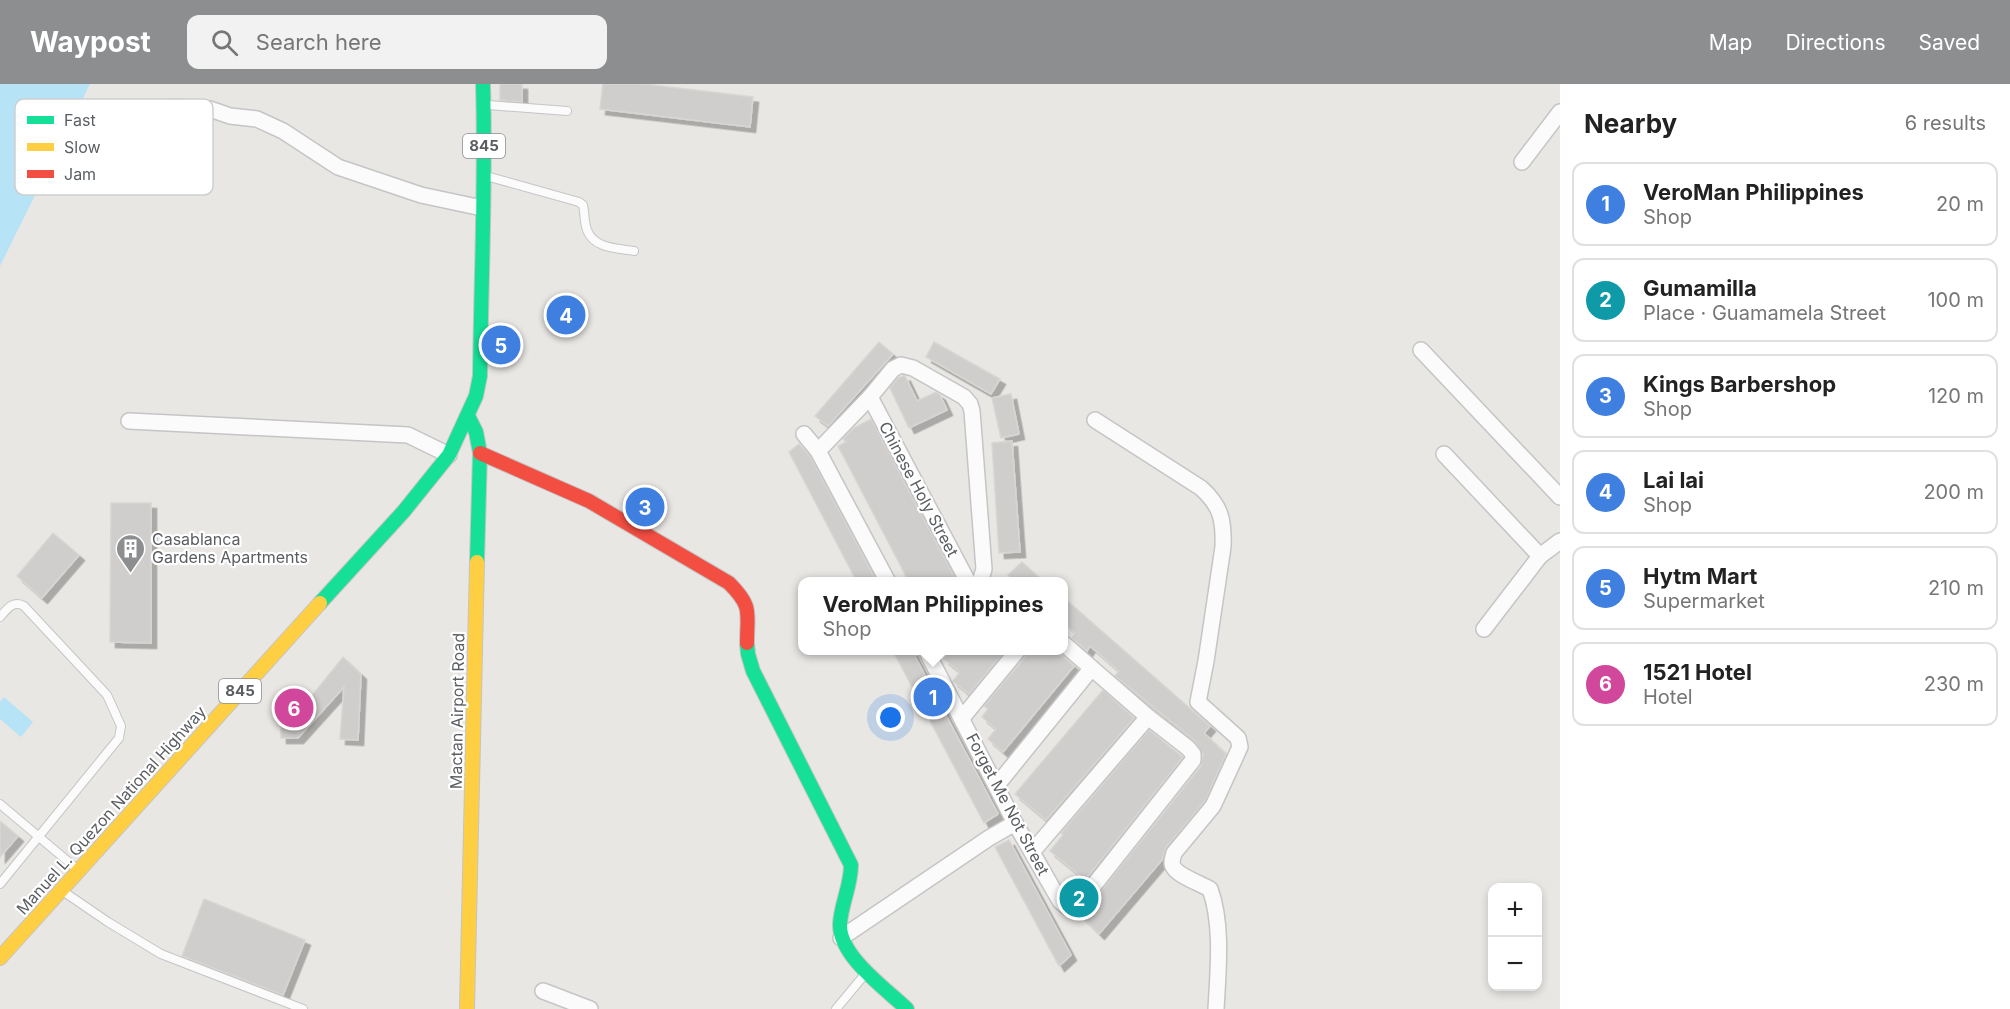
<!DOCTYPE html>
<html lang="en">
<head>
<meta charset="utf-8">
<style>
	body { margin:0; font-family:Inter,sans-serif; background:#f2f2f2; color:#222 }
	.controls { position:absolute; right:18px; bottom:18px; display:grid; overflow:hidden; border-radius:12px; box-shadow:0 3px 9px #0003 }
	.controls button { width:54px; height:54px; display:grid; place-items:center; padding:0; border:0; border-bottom:2px solid #e0e0e0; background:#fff; color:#222; font:30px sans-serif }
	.you { position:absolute; left:891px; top:634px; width:21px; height:21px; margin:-15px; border:4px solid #fff; border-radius:50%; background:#1a73e8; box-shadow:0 0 0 9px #1a73e833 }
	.badge { display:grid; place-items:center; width:39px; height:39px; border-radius:50%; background:#8c8e90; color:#fff; font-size:20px; font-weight:700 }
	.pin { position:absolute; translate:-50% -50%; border:3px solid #fff; box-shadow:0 2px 6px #0006 }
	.popup { position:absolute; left:798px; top:493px; width:270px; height:78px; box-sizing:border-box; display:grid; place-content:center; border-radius:12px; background:#fff; filter:drop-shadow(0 2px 4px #0005); font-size:20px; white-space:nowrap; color:#767676 }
	.popup b { font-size:22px; color:#222 }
	.popup::after { content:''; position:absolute; left:50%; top:100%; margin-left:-12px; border:12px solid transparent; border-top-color:#fff }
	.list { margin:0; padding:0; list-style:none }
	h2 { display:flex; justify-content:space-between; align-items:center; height:78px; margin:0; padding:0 24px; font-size:26px }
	h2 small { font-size:20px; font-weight:400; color:#767676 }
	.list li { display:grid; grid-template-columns:39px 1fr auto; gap:18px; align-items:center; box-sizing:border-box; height:84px; margin:0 12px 12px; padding:0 12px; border:2px solid #e0e0e0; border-radius:12px }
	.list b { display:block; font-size:22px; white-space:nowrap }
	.list p { margin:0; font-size:20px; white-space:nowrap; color:#767676 }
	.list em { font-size:20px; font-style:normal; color:#767676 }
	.icon { flex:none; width:33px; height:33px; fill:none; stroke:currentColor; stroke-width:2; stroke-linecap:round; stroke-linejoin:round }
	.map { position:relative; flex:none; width:1560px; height:925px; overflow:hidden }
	header { display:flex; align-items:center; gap:36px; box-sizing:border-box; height:84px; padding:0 30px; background:#8c8e90; color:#fff }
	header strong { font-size:28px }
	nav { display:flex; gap:33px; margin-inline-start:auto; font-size:21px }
	.search { width:420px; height:54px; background:#f2f2f2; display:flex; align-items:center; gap:15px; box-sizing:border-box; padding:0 21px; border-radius:12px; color:#767676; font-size:22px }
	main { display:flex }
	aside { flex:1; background:#fff }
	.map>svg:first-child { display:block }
	.water { fill:#b6e3f6 }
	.building { fill:#d0cecd; stroke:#d8d6d3; stroke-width:1.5; filter:url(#shadow) }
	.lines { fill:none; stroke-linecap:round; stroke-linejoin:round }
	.lane-casing { stroke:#c5c5c5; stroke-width:10 }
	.street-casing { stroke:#c5c5c5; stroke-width:18 }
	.fast-casing { stroke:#c4c4c4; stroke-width:16 }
	.slow-casing { stroke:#c4c4c4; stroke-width:16 }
	.jam-casing { stroke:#c4c4c4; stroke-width:16 }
	.lane { stroke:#fcfbfb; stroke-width:8 }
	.street { stroke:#fcfbfb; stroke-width:15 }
	.fast { stroke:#16e098; stroke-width:14 }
	.slow { stroke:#ffcf43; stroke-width:14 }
	.jam { stroke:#f24e42; stroke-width:14 }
	.labels { text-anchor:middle; stroke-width:4.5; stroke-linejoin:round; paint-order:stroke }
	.shield { fill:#fff; stroke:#8c8e91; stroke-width:1.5 }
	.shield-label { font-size:15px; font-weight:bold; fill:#5a5e62 }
	.street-label { font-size:16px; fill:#5a5e62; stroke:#fff }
	.poi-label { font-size:16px; fill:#5a5e62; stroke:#fff; text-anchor:start }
	.key { fill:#fff; stroke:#cecfd0; stroke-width:1.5 }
	.key-label { font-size:16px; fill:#5a5e62 }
</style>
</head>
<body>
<header>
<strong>Waypost</strong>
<div class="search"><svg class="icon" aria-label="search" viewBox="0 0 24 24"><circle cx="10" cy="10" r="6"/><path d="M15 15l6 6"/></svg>Search here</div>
<nav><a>Map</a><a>Directions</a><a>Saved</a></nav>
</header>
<main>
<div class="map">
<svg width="1560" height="925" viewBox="0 0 1560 925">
	<defs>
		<filter id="shadow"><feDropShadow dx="5.5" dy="5.5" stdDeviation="0" flood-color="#0004"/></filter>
	</defs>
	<rect width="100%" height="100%" fill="#e9e7e4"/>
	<!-- water -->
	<g class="water">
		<polygon points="0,0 90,0 0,182"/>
		<polygon points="4,613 33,638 21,653 0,635 0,618"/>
	</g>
	<!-- building -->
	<g class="building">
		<polygon points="500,0 522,0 522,18 500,16"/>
		<polygon points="603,0 644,0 753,13 750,43 600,25"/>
		<polygon points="879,258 893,270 828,342 815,332"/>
		<polygon points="934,258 1000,295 991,310 926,273"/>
		<polygon points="903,292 905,292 917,317 936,308 940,311 947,326 909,344 890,304 898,294"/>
		<polygon points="1011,310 1019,350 1001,354 992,314"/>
		<polygon points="871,335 957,498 909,498 838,362 846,358 843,355 854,344"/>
		<polygon points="1012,357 1020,468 999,469 992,359"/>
		<polygon points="799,360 810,372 877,498 857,498 789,368"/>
		<polygon points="111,419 151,419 151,559 110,558"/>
		<polygon points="53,449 79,471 42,514 17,492"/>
		<polygon points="1022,478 1044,498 1016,498 1008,491"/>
		<polygon points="1064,514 1210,642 1204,649 1226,670 1205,717 1166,763 1162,776 1099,850 1081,832 1201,682 1203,670 1194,656 1115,592 1119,587 1090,562 1087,567 1072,554 1075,549 1064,539"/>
		<polygon points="893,567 912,567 998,730 984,739"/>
		<polygon points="951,567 1005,567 969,610 953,597 960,588 944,575"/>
		<polygon points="1028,567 1057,567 1074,582 1003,668 988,655 996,645 982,633 988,625 984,622 1026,572"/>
		<polygon points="343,573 361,590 358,656 340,655 344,603 298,654 281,654 281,638 290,639"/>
		<polygon points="1103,606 1134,634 1046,736 1015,710"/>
		<polygon points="1149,646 1183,673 1085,796 1050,767 1063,751 1061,749"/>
		<polygon points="0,737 18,752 0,773"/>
		<polygon points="1009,756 1071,871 1059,882 995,763"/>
		<polygon points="204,815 305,856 283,911 182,872"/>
	</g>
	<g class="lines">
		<defs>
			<g id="lane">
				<polyline points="488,21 567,27"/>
				<path d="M486 92 579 118 583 121C585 130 584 138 587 146 594 165 618 164 634 167"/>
				<path d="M0 533C7 525 13 516 24 522L107 611 121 642 119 654 0 800"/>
				<polyline points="0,720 77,785"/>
				<polyline points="64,808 108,838 161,870 303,925"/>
				<polyline points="836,925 866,889"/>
			</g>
			<g id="street">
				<polyline points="173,23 210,25 230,32 257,35 283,47 338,83 421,111 482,124"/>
				<polyline points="1522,78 1560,28"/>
				<polyline points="1421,266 1560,413"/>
				<polyline points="870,313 968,498"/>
				<path d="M1095 336 1201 404C1221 422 1224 436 1223 463L1206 577 1198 618 1238 654 1240 663 1213 722 1174 769C1173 774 1170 779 1174 784 1179 792 1201 800 1210 805 1223 840 1218 888 1216 925"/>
				<polyline points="129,337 408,351 449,371"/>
				<polyline points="804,350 818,367 888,498"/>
				<polyline points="818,367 870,313 893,285 901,281 913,284 964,313 970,320 972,327 984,485 980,498"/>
				<polyline points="1444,370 1540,472 1560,457"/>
				<polyline points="1484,545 1540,472"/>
				<polyline points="926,566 1015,739 1060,817 1067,823 1075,825 1193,676 1193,670 1188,664 1148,633 1064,560"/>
				<polyline points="962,634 1018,566"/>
				<polyline points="997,701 1091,585"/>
				<polyline points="1032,768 1148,633"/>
				<polyline points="841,854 989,754 1015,739"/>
				<polyline points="543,907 590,925"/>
			</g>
			<g id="fast">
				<polyline points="468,332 476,348 480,369 477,478"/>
				<path d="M320 519 404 427 449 371 476 312 480 292C481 195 486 97 483 0"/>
				<path d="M747 559 748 570 753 587 851 781C851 802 841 820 840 840 839 872 885 904 907 925"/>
			</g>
			<g id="slow">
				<polyline points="0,874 320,519"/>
				<polyline points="467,925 477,478"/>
			</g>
			<path id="jam" d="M480 369 589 417 729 499C753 523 747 528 747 559"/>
		</defs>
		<!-- lane casing -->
		<use href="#lane" class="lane-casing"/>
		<!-- street casing -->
		<use href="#street" class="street-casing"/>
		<!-- fast casing -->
		<use href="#fast" class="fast-casing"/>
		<!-- slow casing -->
		<use href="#slow" class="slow-casing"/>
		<!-- jam casing -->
		<use href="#jam" class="jam-casing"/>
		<!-- lane -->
		<use href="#lane" class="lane"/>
		<!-- street -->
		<use href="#street" class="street"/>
		<!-- fast -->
		<use href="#fast" class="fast"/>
		<!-- slow -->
		<use href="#slow" class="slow"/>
		<!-- jam -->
		<use href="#jam" class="jam"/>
	</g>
	<!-- icons -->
	<defs>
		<symbol id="building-pin" viewBox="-11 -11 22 30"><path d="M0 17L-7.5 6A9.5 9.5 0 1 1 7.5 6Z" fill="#8c8e90" stroke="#fff"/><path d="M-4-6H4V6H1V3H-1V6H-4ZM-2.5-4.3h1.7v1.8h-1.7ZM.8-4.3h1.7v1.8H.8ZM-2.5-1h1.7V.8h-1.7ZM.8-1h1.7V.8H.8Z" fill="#fff"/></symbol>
	</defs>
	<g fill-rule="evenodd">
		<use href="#building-pin" x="114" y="448" width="33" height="45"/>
	</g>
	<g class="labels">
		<!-- shield labels -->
		<g class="shield">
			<rect x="463" y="50" width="42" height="24" rx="4.5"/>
			<rect x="219" y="595" width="42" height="24" rx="4.5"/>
		</g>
		<g class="shield-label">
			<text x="484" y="67">845</text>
			<text x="240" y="612">845</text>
		</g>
		<!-- street labels -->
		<g class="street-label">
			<text transform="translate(919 405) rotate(62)" y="6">Chinese Holy Street</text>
			<text transform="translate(457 627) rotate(-89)" y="6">Mactan Airport Road</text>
			<text transform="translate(1008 720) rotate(62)" y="6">Forget Me Not Street</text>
			<text transform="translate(111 726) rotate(-48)" y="6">Manuel L. Quezon National Highway</text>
		</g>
		<!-- poi labels -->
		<g class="poi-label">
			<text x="152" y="461">Casablanca<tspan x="152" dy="18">Gardens Apartments</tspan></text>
		</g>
	</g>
	<!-- legend -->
	<rect x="15" y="15" width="198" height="96" rx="9" class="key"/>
	<rect x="27" y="32" width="27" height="8" fill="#16e098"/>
	<rect x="27" y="59" width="27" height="8" fill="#ffcf43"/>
	<rect x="27" y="86" width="27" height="8" fill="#f24e42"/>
	<g class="key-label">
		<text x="64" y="42">Fast</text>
		<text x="64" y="69">Slow</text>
		<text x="64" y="96">Jam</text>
	</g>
</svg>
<div class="controls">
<button>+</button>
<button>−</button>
</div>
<div class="you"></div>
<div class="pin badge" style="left:933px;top:613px;background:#3f7fe0">1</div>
<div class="popup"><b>VeroMan Philippines</b>Shop</div>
<div class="pin badge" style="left:1079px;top:814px;background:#0f9aa8">2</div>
<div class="pin badge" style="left:645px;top:423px;background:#3f7fe0">3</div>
<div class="pin badge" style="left:566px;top:231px;background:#3f7fe0">4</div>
<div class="pin badge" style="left:501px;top:261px;background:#3f7fe0">5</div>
<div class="pin badge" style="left:294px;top:624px;background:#d1479c">6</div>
</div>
<aside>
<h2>Nearby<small>6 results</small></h2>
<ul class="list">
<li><span class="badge" style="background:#3f7fe0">1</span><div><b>VeroMan Philippines</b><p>Shop</p></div><em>20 m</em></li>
<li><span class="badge" style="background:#0f9aa8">2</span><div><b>Gumamilla</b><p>Place · Guamamela Street</p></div><em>100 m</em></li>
<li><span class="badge" style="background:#3f7fe0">3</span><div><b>Kings Barbershop</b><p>Shop</p></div><em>120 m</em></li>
<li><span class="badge" style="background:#3f7fe0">4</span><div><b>Lai lai</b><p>Shop</p></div><em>200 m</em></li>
<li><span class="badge" style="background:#3f7fe0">5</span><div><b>Hytm Mart</b><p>Supermarket</p></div><em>210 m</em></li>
<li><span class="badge" style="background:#d1479c">6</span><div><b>1521 Hotel</b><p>Hotel</p></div><em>230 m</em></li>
</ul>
</aside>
</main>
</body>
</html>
